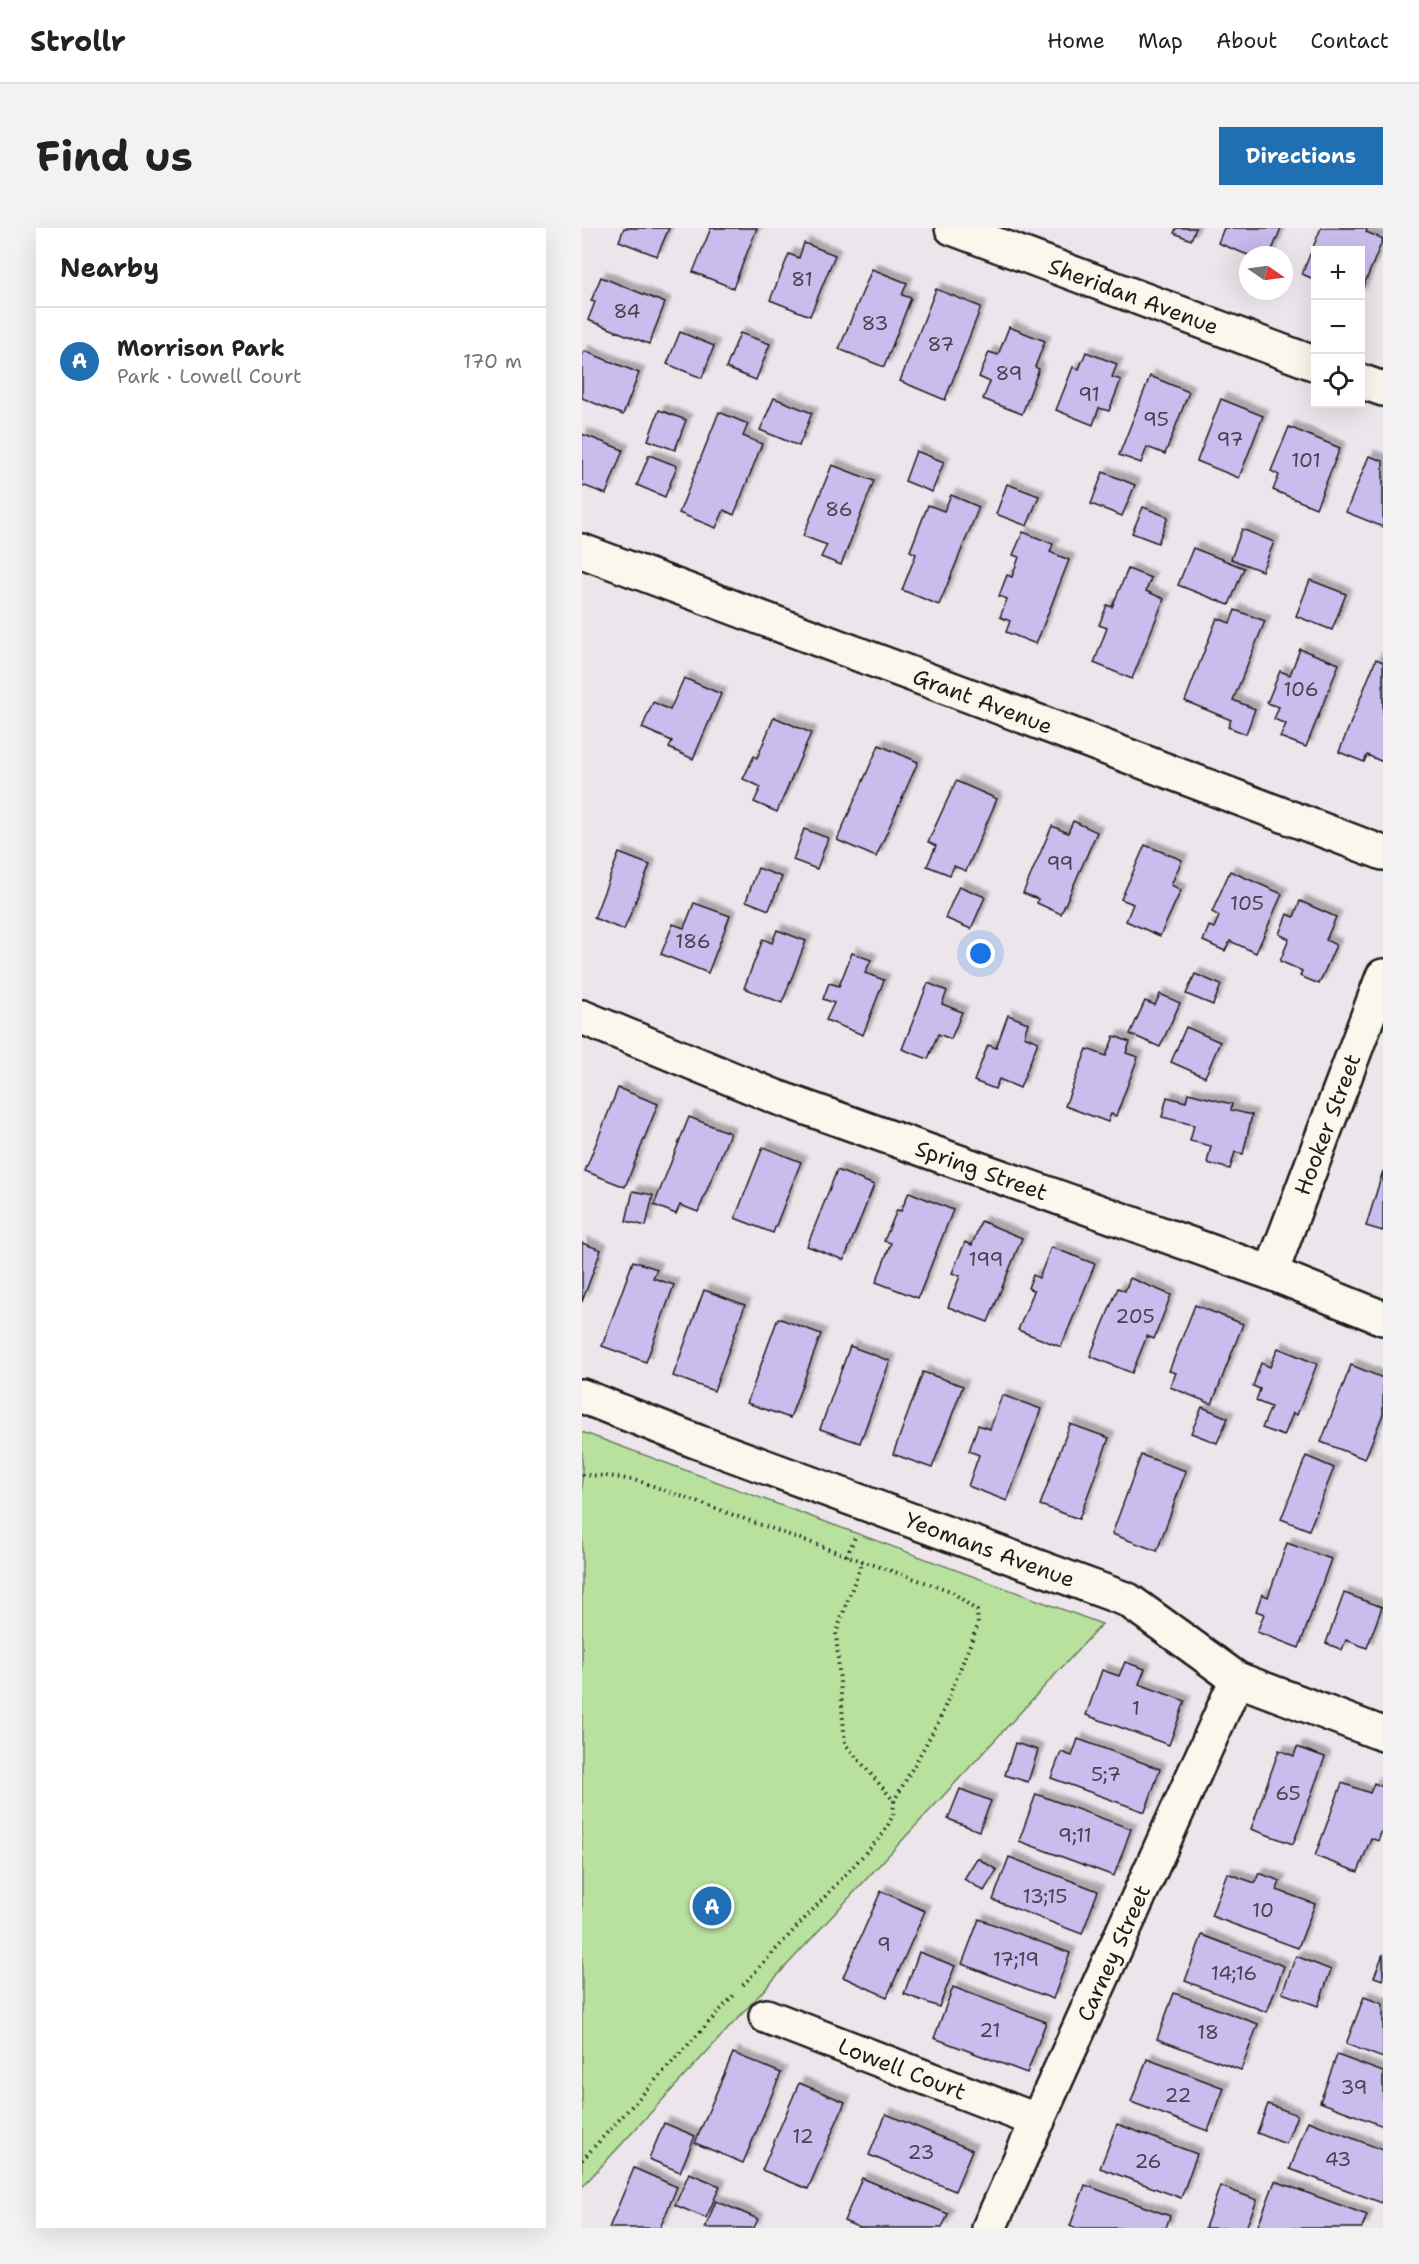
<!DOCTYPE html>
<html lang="en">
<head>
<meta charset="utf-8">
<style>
	body { margin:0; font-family:"Shantell Sans",sans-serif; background:#f2f2f2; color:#222 }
	.controls { position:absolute; right:18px; top:18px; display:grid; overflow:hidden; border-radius:0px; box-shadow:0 6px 24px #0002 }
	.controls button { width:54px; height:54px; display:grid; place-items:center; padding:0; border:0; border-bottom:2px solid #e0e0e0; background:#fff; color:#222; font:30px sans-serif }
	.compass { position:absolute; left:657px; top:18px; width:54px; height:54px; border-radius:50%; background:#fff; box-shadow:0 6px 24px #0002; rotate:103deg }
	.you { position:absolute; left:399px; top:726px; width:21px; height:21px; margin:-15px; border:4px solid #fff; border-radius:50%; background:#1a73e8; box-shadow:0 0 0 9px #1a73e833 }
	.badge { display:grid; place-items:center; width:39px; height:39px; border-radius:50%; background:#1f6fb2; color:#fff; font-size:20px; font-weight:700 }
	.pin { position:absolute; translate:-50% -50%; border:3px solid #fff; box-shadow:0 2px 6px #0006 }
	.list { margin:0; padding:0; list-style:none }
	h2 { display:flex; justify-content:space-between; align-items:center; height:78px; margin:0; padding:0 24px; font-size:26px }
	h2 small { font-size:20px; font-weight:400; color:#767676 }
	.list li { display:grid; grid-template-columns:39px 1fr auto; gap:18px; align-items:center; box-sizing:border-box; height:108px; padding:0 24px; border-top:2px solid #e0e0e0 }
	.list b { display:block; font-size:22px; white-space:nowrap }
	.list p { margin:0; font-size:20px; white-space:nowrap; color:#767676 }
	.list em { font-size:20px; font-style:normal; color:#767676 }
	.icon { flex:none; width:33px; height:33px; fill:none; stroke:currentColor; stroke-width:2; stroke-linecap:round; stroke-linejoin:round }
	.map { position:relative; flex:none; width:801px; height:2000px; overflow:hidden; border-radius:0px }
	header { display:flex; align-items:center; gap:36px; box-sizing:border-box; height:84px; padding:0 30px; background:#fff; border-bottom:2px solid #e0e0e0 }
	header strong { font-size:28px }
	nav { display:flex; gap:33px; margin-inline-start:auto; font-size:21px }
	.intro { display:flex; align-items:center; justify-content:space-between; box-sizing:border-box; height:144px; padding:0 36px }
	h1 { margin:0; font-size:42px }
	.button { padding:15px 27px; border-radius:0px; background:#1f6fb2; color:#fff; font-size:21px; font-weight:700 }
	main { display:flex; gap:36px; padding:0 36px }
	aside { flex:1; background:#fff; border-radius:0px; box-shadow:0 6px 24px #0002 }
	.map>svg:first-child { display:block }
	.green { fill:#b8e19e; stroke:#6a7e5d; stroke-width:1.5 }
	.building { fill:#cabced; stroke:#1c1c1c; stroke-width:1.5; filter:url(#shadow) }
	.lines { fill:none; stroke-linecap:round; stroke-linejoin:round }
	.street-casing { stroke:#1c1c1c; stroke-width:38 }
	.secondary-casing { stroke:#1c1c1c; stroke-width:38 }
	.path { stroke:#1c1c1c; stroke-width:4; stroke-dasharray:1.5 4.5; stroke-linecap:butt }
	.street { stroke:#fbf7ec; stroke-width:33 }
	.secondary { stroke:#fbf7ec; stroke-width:33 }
	.labels { text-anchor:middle; stroke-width:6; stroke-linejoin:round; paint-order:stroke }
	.number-label { font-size:20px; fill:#484450 }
	.street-label { font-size:22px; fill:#1c1c1c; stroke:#fbf7ec }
</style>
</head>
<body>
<header>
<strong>Strollr</strong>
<nav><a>Home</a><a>Map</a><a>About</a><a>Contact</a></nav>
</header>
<div class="intro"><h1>Find us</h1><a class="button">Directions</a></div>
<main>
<aside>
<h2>Nearby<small></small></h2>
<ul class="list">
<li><span class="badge">A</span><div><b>Morrison Park</b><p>Park · Lowell Court</p></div><em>170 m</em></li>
</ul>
</aside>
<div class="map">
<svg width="801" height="2000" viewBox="0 0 801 2000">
	<defs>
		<filter id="shadow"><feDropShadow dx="5.5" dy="-5.5" stdDeviation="1.5" flood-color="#0004"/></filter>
	</defs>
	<rect width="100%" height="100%" fill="#ece5ec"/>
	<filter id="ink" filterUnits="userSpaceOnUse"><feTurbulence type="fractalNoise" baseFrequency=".0167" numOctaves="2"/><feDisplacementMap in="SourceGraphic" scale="12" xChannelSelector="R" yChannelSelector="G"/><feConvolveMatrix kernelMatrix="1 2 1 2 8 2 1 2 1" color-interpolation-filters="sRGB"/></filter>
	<g filter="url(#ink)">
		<!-- green -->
		<polygon class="green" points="0,1204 520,1396 0,1959"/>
		<!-- building -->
		<g class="building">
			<polygon points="42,0 87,0 75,28 37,13"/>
			<polygon points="129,0 175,0 151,60 111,44"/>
			<polygon points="594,0 614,0 609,12 592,5"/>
			<polygon points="642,0 699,0 688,27 666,27 636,15"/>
			<polygon points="739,0 785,0 784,4 801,11 778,67 778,22 734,22 734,52 720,46"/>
			<polygon points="222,15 253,27 228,88 188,72 207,26 217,30"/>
			<polygon points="290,41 325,55 320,67 329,70 302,139 257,121"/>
			<polygon points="19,49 83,75 67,116 6,92 13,74 9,73"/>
			<polygon points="354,61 399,79 363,172 318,153"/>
			<polygon points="427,99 463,113 453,139 457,141 440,186 401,171 408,154 397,149 407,124 416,127"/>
			<polygon points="98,104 132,118 120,150 85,136"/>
			<polygon points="158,105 188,116 174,152 144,140"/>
			<polygon points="2,123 57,145 41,187 0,170 0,128"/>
			<polygon points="504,124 535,136 530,149 539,152 527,183 517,180 511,197 474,182 491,139 497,141"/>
			<polygon points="568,148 607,164 583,226 565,219 559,235 537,227"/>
			<polygon points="192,170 230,185 217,218 178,202"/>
			<polygon points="639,171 681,188 657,250 615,233"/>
			<polygon points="77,182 104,192 93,222 66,212"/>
			<polygon points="137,184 166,196 161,208 180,216 152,287 142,282 134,300 97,285"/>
			<polygon points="707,199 758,220 734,280 691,262 697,247 689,243"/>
			<polygon points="0,206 41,222 24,266 0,257"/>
			<polygon points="334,223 362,234 350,264 323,253"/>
			<polygon points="67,227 95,238 83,269 55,257"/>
			<polygon points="787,228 801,233 801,299 764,284"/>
			<polygon points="250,237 292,253 259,337 239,329 245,317 221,308"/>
			<polygon points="521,244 553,257 540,288 509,276"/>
			<polygon points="425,256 457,268 445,298 414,286"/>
			<polygon points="369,267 397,279 357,377 320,362 334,326 328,323 346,277 362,283"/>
			<polygon points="561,279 586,289 576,315 550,305"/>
			<polygon points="660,301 692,314 680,343 649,331"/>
			<polygon points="441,304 471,316 468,324 487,332 454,416 424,404 428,393 418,389 425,371 417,368 425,347 430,349 437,329 431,327"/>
			<polygon points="611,320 662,340 647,377 596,357"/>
			<polygon points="546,341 569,350 564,363 582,371 550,451 512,435 525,400 517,397 525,377 530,379"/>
			<polygon points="728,352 764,366 750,402 714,388"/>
			<polygon points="653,382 683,393 651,472 673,481 664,506 646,499 649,492 603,473 635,390 648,395"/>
			<polygon points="718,421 757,436 724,519 698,509 704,496 692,491 697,479 685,475 698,443 708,447"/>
			<polygon points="794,431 801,434 801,534 785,527 782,534 757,524"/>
			<polygon points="102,450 139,466 111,531 87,520 90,513 60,500 71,474 88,482"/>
			<polygon points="192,489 229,505 195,584 172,574 179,559 161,551 172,528 175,530"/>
			<polygon points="297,517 336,534 294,629 255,612"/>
			<polygon points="374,553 415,571 384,643 372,638 368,647 345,638 354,618 346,614"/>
			<polygon points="491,593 515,604 479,686 455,675 456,671 441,665 470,598 486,605"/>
			<polygon points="222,601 246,610 235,641 211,632"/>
			<polygon points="563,617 600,632 589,657 599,662 578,708 544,693 551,676 539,671"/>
			<polygon points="37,625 68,637 42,702 12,690"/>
			<polygon points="176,640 200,649 187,682 164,673"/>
			<polygon points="648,643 700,666 674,725 648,713 643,723 621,713 627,698 632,700 637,688 630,684"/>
			<polygon points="377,658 403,669 389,701 363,690"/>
			<polygon points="718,673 754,689 744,712 754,717 737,756 718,748 720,743 698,733 707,711 697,706 705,686 712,689"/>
			<polygon points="112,675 148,688 126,745 79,726 91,696 102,700"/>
			<polygon points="195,702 224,713 200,775 162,760 181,711 190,715"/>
			<polygon points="270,725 289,732 283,745 302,752 281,807 244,792 252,775 241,771 247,755 257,758"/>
			<polygon points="613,746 639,757 631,777 604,766"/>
			<polygon points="346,755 365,763 360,776 380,784 369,811 356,806 346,831 320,821"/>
			<polygon points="578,766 598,775 578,819 548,806 563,773 573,777"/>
			<polygon points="426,787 446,795 442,808 456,814 438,860 417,851 413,861 392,853 406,817 414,820"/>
			<polygon points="604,799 638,814 623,849 589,834"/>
			<polygon points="532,808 548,814 544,825 556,829 534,888 529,886 526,894 483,878 505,821 524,828"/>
			<polygon points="36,860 76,876 43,959 3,943"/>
			<polygon points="606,865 650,876 649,882 670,887 661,926 653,924 648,941 625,935 629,918 608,913 612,897 580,889 585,869 604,874"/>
			<polygon points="107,889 148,905 116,984 98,977 94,986 72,977"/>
			<polygon points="181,919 219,934 191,1005 153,990"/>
			<polygon points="255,942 292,957 262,1032 225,1018"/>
			<polygon points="801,943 801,1003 784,998"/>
			<polygon points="51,963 71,967 64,998 44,993"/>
			<polygon points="327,964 371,982 336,1070 294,1054 309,1015 302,1013 315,982 319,983"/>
			<polygon points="399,993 440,1010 406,1094 366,1079 378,1048 370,1045 383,1014 390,1017"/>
			<polygon points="0,1015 19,1022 0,1074"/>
			<polygon points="469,1019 513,1036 479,1119 436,1102 452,1063 446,1060 451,1047 457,1050"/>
			<polygon points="51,1033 75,1041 71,1050 92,1057 64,1134 20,1118"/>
			<polygon points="548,1050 589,1067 572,1111 565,1108 550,1145 508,1128 536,1060 543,1063"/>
			<polygon points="122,1062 163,1077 132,1163 91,1148"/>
			<polygon points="613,1077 661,1096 630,1176 588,1159 594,1145 587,1143"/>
			<polygon points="196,1090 239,1106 208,1190 165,1175"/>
			<polygon points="268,1118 308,1133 278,1215 238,1201"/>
			<polygon points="696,1120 735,1136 715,1187 711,1185 702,1208 680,1200 689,1179 674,1173 678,1161 671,1158 679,1135 688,1139"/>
			<polygon points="769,1137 801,1150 801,1186 783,1231 739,1214"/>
			<polygon points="341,1144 381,1158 350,1240 311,1226"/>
			<polygon points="420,1167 459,1181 425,1273 386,1258 397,1227 387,1223 396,1197 408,1201"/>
			<polygon points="620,1179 646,1190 635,1215 609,1205"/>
			<polygon points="488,1196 527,1210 497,1291 458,1277"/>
			<polygon points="559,1227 604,1243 575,1323 530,1306"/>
			<polygon points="724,1228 752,1240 727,1302 699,1291"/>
			<polygon points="705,1315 749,1331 717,1420 675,1404 682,1386 674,1383 680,1366 686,1369"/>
			<polygon points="762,1365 800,1379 785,1420 764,1412 760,1422 744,1415"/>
			<polygon points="543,1434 563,1441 557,1456 603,1473 587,1517 504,1487 520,1442 537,1448"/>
			<polygon points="496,1511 578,1541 563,1584 469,1550 479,1524 490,1528"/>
			<polygon points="433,1515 456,1522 446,1554 423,1547"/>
			<polygon points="715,1519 743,1529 711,1616 669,1601 697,1522 712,1528"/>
			<polygon points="760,1555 788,1565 792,1555 801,1559 801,1599 796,1613 789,1610 776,1644 733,1628"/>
			<polygon points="378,1561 409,1573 397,1603 366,1591"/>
			<polygon points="454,1566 549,1601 532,1648 437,1613"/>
			<polygon points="427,1629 516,1663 500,1706 411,1672"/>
			<polygon points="395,1630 415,1642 402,1663 382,1651"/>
			<polygon points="645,1645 673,1655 677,1645 698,1653 695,1662 733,1676 716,1720 629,1688"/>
			<polygon points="299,1663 343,1683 305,1769 261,1749"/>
			<polygon points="397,1691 488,1725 471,1771 380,1736"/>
			<polygon points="620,1707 702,1738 685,1784 603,1753"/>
			<polygon points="337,1724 373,1738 357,1779 322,1766"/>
			<polygon points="801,1726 801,1752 792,1749"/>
			<polygon points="714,1728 749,1742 736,1778 700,1765"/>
			<polygon points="371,1759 464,1794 445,1845 352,1810"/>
			<polygon points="592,1765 676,1796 659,1842 575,1811"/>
			<polygon points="782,1769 801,1776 801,1830 764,1816"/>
			<polygon points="151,1825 199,1845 161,1935 113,1915"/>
			<polygon points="755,1827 801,1844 801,1898 738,1874"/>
			<polygon points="565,1831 642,1860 626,1903 549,1874"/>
			<polygon points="217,1855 263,1874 226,1961 180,1942"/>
			<polygon points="686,1876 715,1887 704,1916 675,1905"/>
			<polygon points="304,1886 390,1922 373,1963 287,1927"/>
			<polygon points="726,1893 801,1922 800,1975 708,1941"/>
			<polygon points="82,1895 113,1908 98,1944 67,1931"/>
			<polygon points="535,1896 615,1926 599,1970 518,1940"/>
			<polygon points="52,1940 95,1959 78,2000 27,2000"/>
			<polygon points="107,1945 138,1958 124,1990 93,1977"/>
			<polygon points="280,1950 366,1986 360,2000 278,2000 262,1993"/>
			<polygon points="693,1953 785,1987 780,2000 675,2000"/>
			<polygon points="503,1957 588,1988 584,2000 493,2000 488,1998"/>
			<polygon points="638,1958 675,1972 664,2000 623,2000"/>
			<polygon points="134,1973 176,1991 172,2000 123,2000"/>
		</g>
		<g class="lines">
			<defs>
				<g id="street">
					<path id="s1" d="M370 0 734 136"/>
					<polyline points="778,153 801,161"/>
					<path id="s2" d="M0 323 391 469 801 625"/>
					<path id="s3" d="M689 1045 801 748"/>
					<path id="s4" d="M0 1168 116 1214 546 1372 655 1451 801 1506"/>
					<path id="s5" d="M184 1788 456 1893"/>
					<path id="s6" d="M407 2000 655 1451"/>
				</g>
				<g id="secondary">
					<path id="s7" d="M0 789 194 869 689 1045 801 1090"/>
				</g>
			</defs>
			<!-- street casing -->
			<use href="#street" class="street-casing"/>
			<!-- secondary casing -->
			<use href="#secondary" class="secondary-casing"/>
			<!-- path -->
			<g class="path">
				<polyline points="0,1247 27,1248 57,1253 280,1333 369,1363 395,1383 396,1397 357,1493 312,1573"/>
				<polyline points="265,1328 273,1309"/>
				<polyline points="161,1757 302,1605 311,1587 312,1573 263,1516 254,1405 280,1333"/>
				<polyline points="0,1932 152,1767"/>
			</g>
			<!-- street -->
			<use href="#street" class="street"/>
			<!-- secondary -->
			<use href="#secondary" class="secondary"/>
		</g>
	</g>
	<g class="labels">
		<!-- number labels -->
		<g class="number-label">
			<text x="220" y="58">81</text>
			<text x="45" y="90">84</text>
			<text x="293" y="102">83</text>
			<text x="359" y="123">87</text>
			<text x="427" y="152">89</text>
			<text x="507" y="173">91</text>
			<text x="574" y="198">95</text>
			<text x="648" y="218">97</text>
			<text x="724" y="239">101</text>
			<text x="257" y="288">86</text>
			<text x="719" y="468">106</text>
			<text x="478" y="642">99</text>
			<text x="665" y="682">105</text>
			<text x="111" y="720">186</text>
			<text x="404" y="1038">199</text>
			<text x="553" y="1095">205</text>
			<text x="554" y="1487">1</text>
			<text x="524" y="1553">5;7</text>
			<text x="706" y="1572">65</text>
			<text x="493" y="1614">9;11</text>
			<text x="463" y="1675">13;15</text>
			<text x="681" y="1689">10</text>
			<text x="302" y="1723">9</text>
			<text x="434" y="1738">17;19</text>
			<text x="652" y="1752">14;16</text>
			<text x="408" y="1809">21</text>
			<text x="626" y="1811">18</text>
			<text x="772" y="1866">39</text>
			<text x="596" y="1874">22</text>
			<text x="221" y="1915">12</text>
			<text x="339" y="1931">23</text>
			<text x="756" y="1938">43</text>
			<text x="566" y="1940">26</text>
		</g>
		<!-- street labels -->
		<g class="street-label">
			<text dy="8" stroke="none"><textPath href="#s1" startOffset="194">Sheridan Avenue</textPath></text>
			<text dy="8" stroke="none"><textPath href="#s2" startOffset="428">Grant Avenue</textPath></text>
			<text dy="8" stroke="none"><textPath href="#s3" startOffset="159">Hooker Street</textPath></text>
			<text dy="8" stroke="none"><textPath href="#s7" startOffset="428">Spring Street</textPath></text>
			<text dy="8" stroke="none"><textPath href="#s4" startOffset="436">Yeomans Avenue</textPath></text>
			<text dy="8" stroke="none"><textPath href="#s6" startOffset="302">Carney Street</textPath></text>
			<text dy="8" stroke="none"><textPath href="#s5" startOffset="146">Lowell Court</textPath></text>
		</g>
	</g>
</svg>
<div class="controls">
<button>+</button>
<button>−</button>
<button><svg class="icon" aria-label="locate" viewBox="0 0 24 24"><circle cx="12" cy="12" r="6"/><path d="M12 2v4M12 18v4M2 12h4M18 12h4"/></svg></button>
</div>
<svg class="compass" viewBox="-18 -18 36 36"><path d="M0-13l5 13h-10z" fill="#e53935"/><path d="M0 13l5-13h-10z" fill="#767676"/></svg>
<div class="you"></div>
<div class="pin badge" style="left:130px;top:1678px">A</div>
</div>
</main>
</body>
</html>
